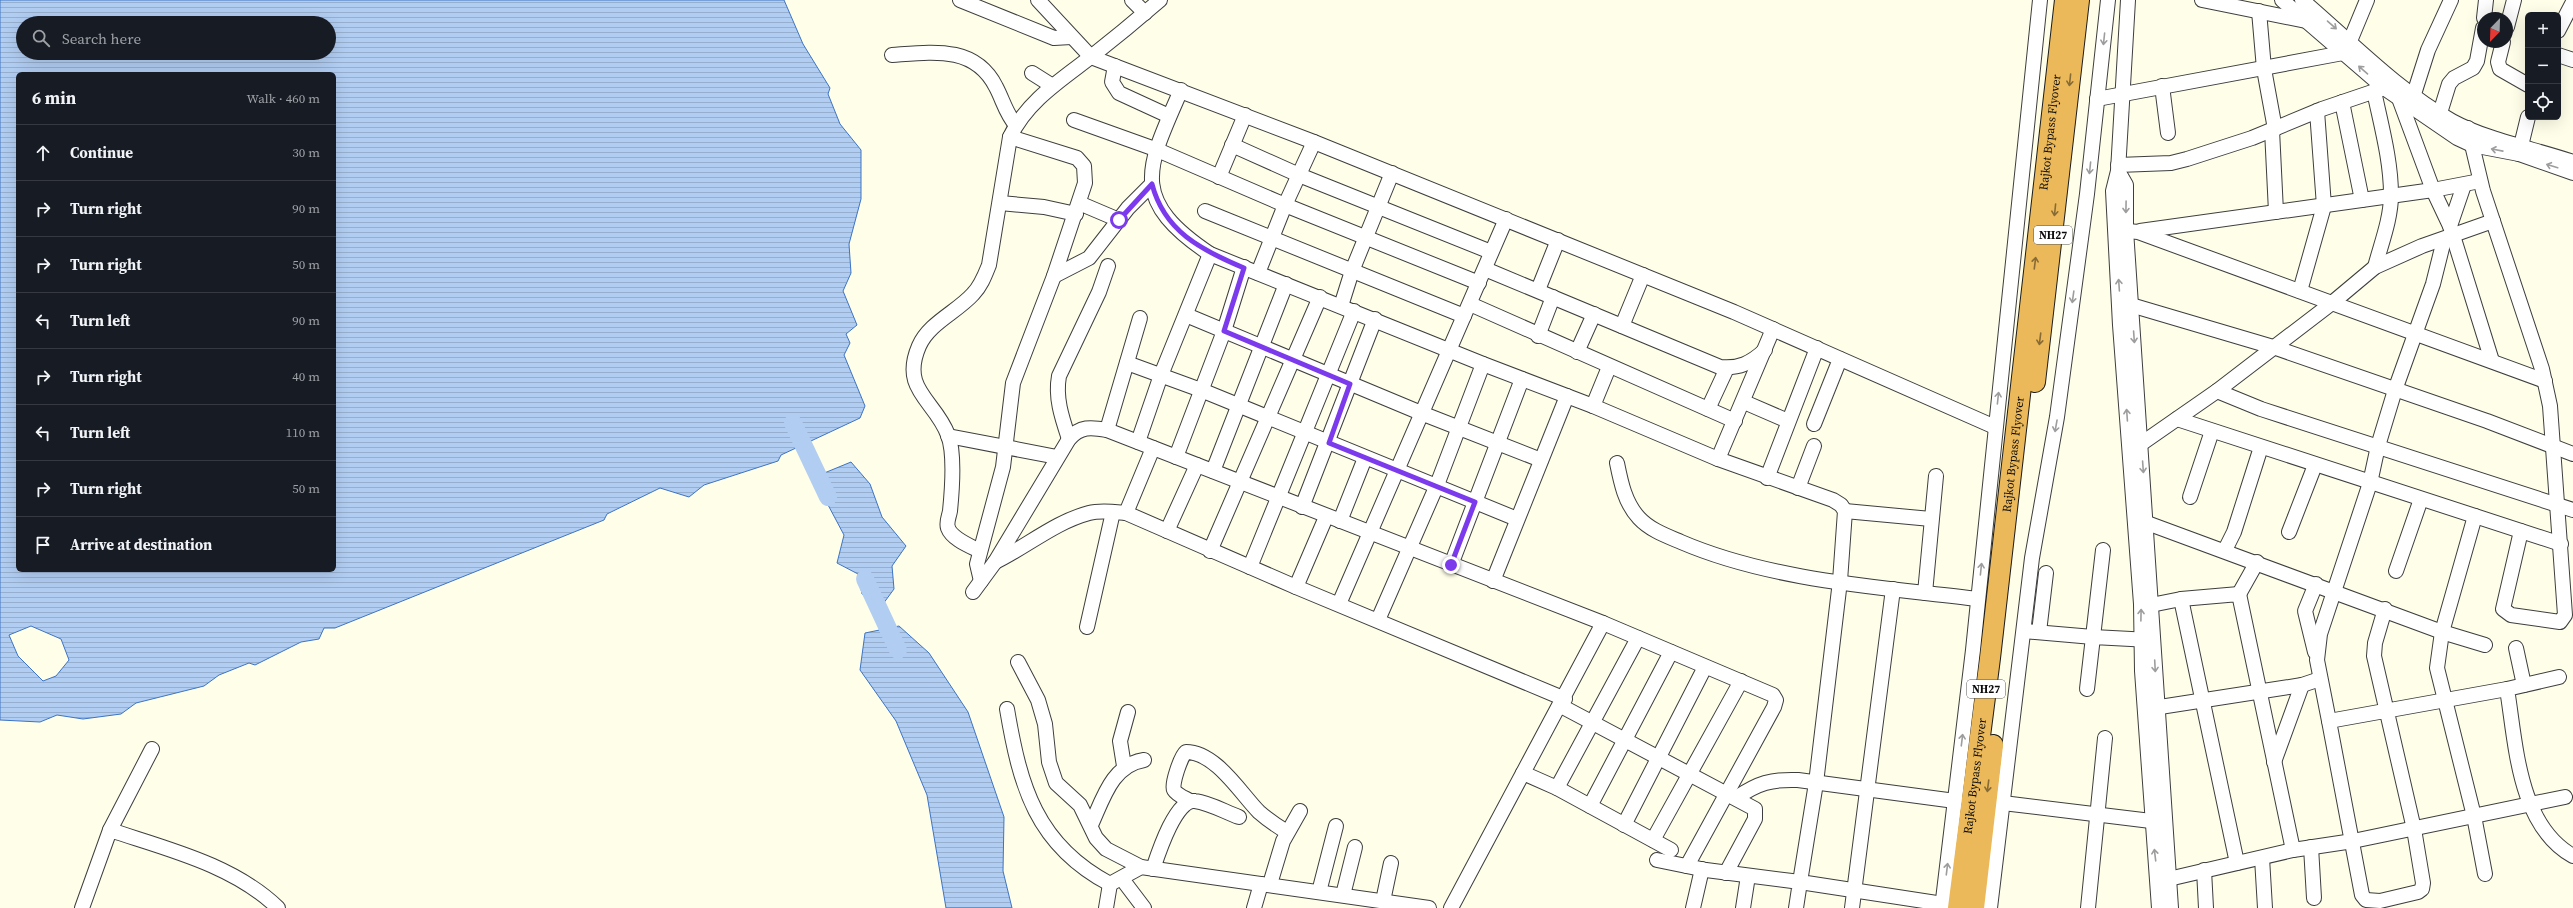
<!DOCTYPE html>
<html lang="en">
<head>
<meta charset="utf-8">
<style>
	body { margin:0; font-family:"Source Serif 4",serif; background:#242831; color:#f1f3f6 }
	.controls { position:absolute; right:12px; top:12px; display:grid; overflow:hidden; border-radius:6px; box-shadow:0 4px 16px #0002 }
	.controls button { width:36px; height:36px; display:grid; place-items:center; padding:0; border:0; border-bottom:1px solid #363941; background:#171b24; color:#f1f3f6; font:20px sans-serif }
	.compass { position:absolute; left:2477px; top:12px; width:36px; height:36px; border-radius:50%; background:#171b24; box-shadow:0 4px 16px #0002; rotate:203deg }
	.stop { position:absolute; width:12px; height:12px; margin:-9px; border:3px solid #7c3aed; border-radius:50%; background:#fff }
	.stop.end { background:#7c3aed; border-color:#fff; box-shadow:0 1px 4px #0008 }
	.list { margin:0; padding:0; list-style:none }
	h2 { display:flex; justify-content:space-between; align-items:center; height:52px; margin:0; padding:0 16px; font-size:17px }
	h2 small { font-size:13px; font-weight:400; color:#9ea1a6 }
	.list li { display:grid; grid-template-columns:26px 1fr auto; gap:12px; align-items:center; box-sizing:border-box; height:56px; padding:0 16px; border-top:1px solid #363941 }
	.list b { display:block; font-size:15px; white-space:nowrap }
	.list em { font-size:13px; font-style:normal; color:#9ea1a6 }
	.icon { flex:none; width:22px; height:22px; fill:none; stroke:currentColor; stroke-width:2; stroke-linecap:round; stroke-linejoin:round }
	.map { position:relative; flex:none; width:2573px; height:908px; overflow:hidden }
	.search { position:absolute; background:#171b24; box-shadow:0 4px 16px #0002; left:16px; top:16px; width:320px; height:44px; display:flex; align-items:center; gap:10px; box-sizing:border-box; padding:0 14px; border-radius:22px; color:#9ea1a6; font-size:15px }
	.panel { position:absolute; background:#171b24; box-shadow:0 4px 16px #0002; left:16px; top:72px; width:320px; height:500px; border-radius:6px }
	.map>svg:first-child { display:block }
	.water { fill:url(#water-rules); stroke:#3d74c4; fill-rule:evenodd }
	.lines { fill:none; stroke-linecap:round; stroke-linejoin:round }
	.river { stroke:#b1cdf2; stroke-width:18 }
	.minor-casing { stroke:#3e3e3e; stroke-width:16 }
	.highway-casing { stroke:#1c1c1c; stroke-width:22 }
	.minor { stroke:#fff; stroke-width:14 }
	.highway { stroke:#ebb95a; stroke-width:20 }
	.oneway { stroke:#9d9d9d }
	.oneway2 { stroke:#866b36 }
	.route { stroke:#7c3aed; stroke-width:5 }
	.labels { text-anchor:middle; stroke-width:4; stroke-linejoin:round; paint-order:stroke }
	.shield { fill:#fff; stroke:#545454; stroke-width:1 }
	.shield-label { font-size:11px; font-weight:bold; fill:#0b0b0b }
	.street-label { font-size:12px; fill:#0b0b0b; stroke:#fff }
</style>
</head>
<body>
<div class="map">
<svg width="2573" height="908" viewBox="0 0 2573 908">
	<defs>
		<pattern id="water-rules" width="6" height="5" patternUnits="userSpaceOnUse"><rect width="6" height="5" fill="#b1cdf2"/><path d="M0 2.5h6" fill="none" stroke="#97afce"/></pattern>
	</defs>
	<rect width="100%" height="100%" fill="#fefee9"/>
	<!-- water -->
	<g class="water">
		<path d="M0 0H784L803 44 830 88 828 94 840 124 861 150V199L849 244 851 273 843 291 857 325 846 334 850 343 844 355 865 406 860 418 781 455 778 461 704 485 689 497 660 488 607 514 604 520 335 628H324L319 639 301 642 255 665 249 663 219 675 204 686 136 703 121 714 83 719 57 715 40 722 0 720ZM23 23H329V53H23ZM18 74H334V570H18ZM31 626 61 639 69 660 56 676 43 681 18 656 9 635Z"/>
		<polygon points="851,462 870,484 882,517 906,546 892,566 894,589 883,604 862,594 858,574 837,563 844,535 827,503 819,494 817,476"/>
		<polygon points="899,626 929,653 968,712 1004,817 1003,871 1012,908 946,908 927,795 896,721 860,670 865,633"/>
	</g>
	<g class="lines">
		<!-- river -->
		<g class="river">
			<polyline points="793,423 828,497"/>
			<polyline points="865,579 898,650"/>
		</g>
		<defs>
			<g id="minor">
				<polyline points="960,0 1054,38 1071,37"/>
				<polyline points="1038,0 1091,57 1314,142 1734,312 1995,427"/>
				<polyline points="1132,0 1145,13"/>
				<polyline points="2128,0 2118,171 2113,191 2120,325 2141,604 2142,671 2159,908"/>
				<polyline points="2202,0 2306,21"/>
				<polyline points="2282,0 2384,88 2457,138 2472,145 2519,154 2573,173"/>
				<path d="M2302 0C2349 40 2398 91 2452 121 2487 140 2535 149 2573 162"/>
				<polyline points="2259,11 2264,69 2275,129"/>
				<polyline points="2484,18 2486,0"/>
				<polyline points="2507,27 2514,0"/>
				<polyline points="2558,31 2573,2"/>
				<polyline points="2350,41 2367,0"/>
				<polyline points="2503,42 2498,62 2500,69 2528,85"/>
				<path d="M892 55C932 52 975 45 996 87 1003 100 1006 114 1016 125"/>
				<polyline points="2558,55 2573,60"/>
				<polyline points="1115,66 1112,82 1119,93 1169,116"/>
				<polyline points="1032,73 1051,85"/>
				<polyline points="2162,86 2168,133"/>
				<path d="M1181 90C1147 168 1128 199 1210 254L1483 364 1593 406 1718 459 1833 500 1841 505 1845 511 1840 581 1816 783 1800 882 1943 904"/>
				<path d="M2374 91C2381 125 2391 160 2391 195 2391 219 2381 244 2375 267"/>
				<polyline points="2414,94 2428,50 2451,0"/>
				<polyline points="2097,99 2343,53"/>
				<polyline points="2400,101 2433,190 2450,226 2492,361"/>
				<polyline points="2342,102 2362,200"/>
				<polyline points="2440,113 2449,84 2454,78 2473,68 2477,61 2483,28"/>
				<polyline points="1074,120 1155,149 1285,205 1479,283"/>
				<polyline points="2468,128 2483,191 2542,369 2550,406 2565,615 2560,622 2511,615 2503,609 2521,531"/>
				<polyline points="2272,130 2276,212"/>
				<polyline points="1232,145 1299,175 1491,252"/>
				<polyline points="2519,154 2528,117"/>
				<polyline points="2118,165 2171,163 2187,159 2252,138 2322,109 2384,88"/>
				<polyline points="2118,171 2126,185 2126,230 2171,908"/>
				<polyline points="1219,177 1245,115"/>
				<polyline points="1000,203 1044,207 1076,214"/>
				<polyline points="1079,203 1119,220"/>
				<polyline points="1205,211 1464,316"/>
				<polyline points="2450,226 2464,185"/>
				<polyline points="2118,230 2138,232 2545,381"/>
				<polyline points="2140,231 2433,190 2480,181"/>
				<path d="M1485 269 1720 367C1739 369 1751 363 1765 350"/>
				<polyline points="1258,273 1285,205 1314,142"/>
				<polyline points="1054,276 1089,258 1128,208 1152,184"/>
				<polyline points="1538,290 1558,240"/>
				<polyline points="2300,291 2324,206 2317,111"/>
				<polyline points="2124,303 2273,347 2487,421 2573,454"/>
				<polyline points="1470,304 1735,421"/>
				<polyline points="1341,306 1352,271 1392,173"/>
				<polyline points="1186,315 1421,413 1541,460"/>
				<polyline points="1622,326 1643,275"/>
				<polyline points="1538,336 1553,297"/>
				<polyline points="1577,352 1594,314"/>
				<polyline points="1127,363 1201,390 1517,519"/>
				<polyline points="2217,391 2332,303 2375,267 2422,246 2493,221"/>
				<polyline points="1744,402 1788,421"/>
				<polyline points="1593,406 1609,367"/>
				<polyline points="1708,409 1727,368"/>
				<polyline points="2177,419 2561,544"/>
				<polyline points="1814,424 1840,359"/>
				<polyline points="1107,430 1140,318"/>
				<polyline points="948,436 1057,457"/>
				<path d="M1069 439C1062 418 1055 398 1059 376L1099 292 1108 266"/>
				<polyline points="1138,442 1161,375 1210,254"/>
				<polyline points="2135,448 2217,391 2261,409 2573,510"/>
				<polyline points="1176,457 1224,331 1244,267"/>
				<polyline points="1718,459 1773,329"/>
				<path d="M1617 463C1621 483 1625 503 1639 518 1650 530 1667 536 1681 542 1772 581 1880 587 1978 599"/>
				<polyline points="1213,471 1286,284"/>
				<polyline points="1767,478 1817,348"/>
				<polyline points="1798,488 1814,446"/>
				<polyline points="2190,497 2212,431"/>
				<polyline points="1302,507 1375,319"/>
				<polyline points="1845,511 1931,519"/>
				<polyline points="1126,513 1153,448"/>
				<polyline points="2475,516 2442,632 2437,668 2474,816 2485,874"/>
				<polyline points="1340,521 1365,458"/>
				<polyline points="2138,523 2147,523 2442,632 2485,645"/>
				<polyline points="1167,531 1197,465"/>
				<polyline points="2289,532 2315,465"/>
				<polyline points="2225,550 2234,532 2261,447"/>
				<path d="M980 551C970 546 952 539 948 528 946 522 949 517 950 511 952 491 955 453 948 435 935 400 900 390 919 346 929 323 957 312 973 294 981 286 985 275 989 265L1010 137C1027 101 1061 80 1092 56 1115 38 1138 19 1160 0"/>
				<polyline points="1210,551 1320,297"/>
				<path d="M995 562C1026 547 1055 522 1089 513 1101 510 1114 512 1126 513L1296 587 1565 699"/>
				<polyline points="1451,565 1522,379"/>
				<polyline points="1250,567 1354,311"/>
				<polyline points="2396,571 2421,499"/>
				<polyline points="981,581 977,564 1003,467 1013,383 1054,276 1085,183 1084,166 1077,158 1010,137"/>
				<polyline points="1493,581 1567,396"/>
				<polyline points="1296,587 1326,517"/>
				<path d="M973 592 995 562 1069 439C1080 426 1091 427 1107 430 1273 494 1438 559 1603 623L1451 908"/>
				<polyline points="1925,593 1936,476"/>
				<polyline points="2239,594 2257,562"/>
				<polyline points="2181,599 2237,863"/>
				<polyline points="1339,604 1506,219"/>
				<polyline points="2151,605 2181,599 2239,594 2293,850"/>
				<polyline points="2385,609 2375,643 2374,656 2414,829 2423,883 2422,889 2418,892 2380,901 2366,900 2362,895 2329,721 2507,689"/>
				<polyline points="1378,620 1437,485 1483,364"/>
				<polyline points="1603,623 1773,695 1776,700 1774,707 1687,866"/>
				<polyline points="1087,627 1113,512"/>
				<polyline points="2024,631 2093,637 2103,550"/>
				<polyline points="2039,632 2046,573"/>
				<polyline points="2516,648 2524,685"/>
				<polyline points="2315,652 2305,611 2316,584"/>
				<polyline points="1018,662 1038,700 1045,724 1049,762 1056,783 1080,805 1096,838 1106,849 1141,867"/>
				<path d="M2559 677 2507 689C2516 744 2518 825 2573 856"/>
				<polyline points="2087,689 2093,637 2150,640"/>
				<polyline points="1561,706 1755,809 1755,819 1726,873"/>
				<path d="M1007 709C1020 786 1036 845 1110 884"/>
				<polyline points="2147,709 2302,685 2320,679"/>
				<polyline points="2329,721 2317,660 2320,634 2370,483 2378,446 2395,390 2433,284 2444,240"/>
				<polyline points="2274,762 2302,685"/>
				<polyline points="1124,766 1120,741 1128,712"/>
				<polyline points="1523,773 1557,788 1638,638"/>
				<polyline points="1557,788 1671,850"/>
				<path d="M1736 798C1758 783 1771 779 1798 780L1955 801"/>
				<path d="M1190 801C1185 798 1177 795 1174 790 1171 785 1181 756 1186 752 1216 752 1241 794 1259 812 1268 820 1277 826 1287 832"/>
				<polyline points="2003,803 2151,821"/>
				<polyline points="1590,806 1671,652"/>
				<path d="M1091 825C1103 799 1112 765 1144 760"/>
				<polyline points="1624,825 1705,667"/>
				<path d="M110 830C167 849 234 865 278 908"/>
				<polyline points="1653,840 1741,681"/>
				<polyline points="2311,847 2314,898"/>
				<polyline points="2262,858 2265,908"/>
				<polyline points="1657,860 1706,870 1800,882 1796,908"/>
				<path d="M1153 869C1158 854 1176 798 1195 801 1210 803 1225 812 1239 817"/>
				<polyline points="2204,870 2206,908"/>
				<polyline points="1122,879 1144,908"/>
				<polyline points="2160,881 2293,850 2353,841 2565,797"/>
				<polyline points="1110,884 1141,867 1429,908"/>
				<polyline points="1270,884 1283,841 1300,811"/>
				<polyline points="1319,892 1336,826"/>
				<polyline points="1343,895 1355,847"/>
				<polyline points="1383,901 1391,863"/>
				<polyline points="82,908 110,830 152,749"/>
				<polyline points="1106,908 1110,884"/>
				<polyline points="1254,908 1261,884"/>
				<polyline points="1693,908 1702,869"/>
				<polyline points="1743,908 1748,876"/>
				<polyline points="1852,908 1893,589"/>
				<polyline points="1942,908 1973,650 2040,0"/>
				<polyline points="1990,908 2032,558 2057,417 2087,194 2108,0"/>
				<polyline points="2088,908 2105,738"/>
			</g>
			<g id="highway">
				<polyline points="2035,382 2079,0"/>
				<path id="s1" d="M1958 908 1990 658 2065 0"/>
				<polyline points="1974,908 1993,745"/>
			</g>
		</defs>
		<!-- minor casing -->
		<use href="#minor" class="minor-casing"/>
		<!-- highway casing -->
		<use href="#highway" class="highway-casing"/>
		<!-- minor -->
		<use href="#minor" class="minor"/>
		<!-- highway -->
		<use href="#highway" class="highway"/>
	</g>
	<!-- one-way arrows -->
	<defs><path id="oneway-shaft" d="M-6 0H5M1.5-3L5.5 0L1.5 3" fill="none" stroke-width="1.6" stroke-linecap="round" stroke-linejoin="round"/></defs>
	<g class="oneway">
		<use href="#oneway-shaft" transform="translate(2332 25) rotate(41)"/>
		<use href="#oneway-shaft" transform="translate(2104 39) rotate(96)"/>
		<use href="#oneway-shaft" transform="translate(2363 70) rotate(-139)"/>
		<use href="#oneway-shaft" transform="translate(2497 150) rotate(-169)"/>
		<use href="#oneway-shaft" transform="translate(2552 166) rotate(-163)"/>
		<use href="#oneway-shaft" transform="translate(2090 168) rotate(96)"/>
		<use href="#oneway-shaft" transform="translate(2126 207) rotate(91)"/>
		<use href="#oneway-shaft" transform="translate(2119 285) rotate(-94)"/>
		<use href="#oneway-shaft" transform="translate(2073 297) rotate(98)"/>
		<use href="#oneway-shaft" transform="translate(2134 337) rotate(86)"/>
		<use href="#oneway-shaft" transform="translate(1998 398) rotate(-84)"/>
		<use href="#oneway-shaft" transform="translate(2127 415) rotate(-94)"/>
		<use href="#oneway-shaft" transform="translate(2056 426) rotate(100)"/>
		<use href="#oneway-shaft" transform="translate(2143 467) rotate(86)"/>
		<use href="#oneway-shaft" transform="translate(1981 569) rotate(-84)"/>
		<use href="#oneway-shaft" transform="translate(2141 615) rotate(-89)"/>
		<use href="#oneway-shaft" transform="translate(2155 666) rotate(87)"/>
		<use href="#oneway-shaft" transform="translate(1962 740) rotate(-83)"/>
		<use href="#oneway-shaft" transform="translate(2155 855) rotate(-97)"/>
		<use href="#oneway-shaft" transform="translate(1947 869) rotate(-83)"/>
	</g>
	<g class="oneway2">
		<use href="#oneway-shaft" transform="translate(2070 80) rotate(96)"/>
		<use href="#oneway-shaft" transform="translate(2055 210) rotate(96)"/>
		<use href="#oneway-shaft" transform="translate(2035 263) rotate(-83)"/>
		<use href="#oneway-shaft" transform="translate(2040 339) rotate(97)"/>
		<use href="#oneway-shaft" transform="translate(1988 786) rotate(97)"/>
	</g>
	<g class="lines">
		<!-- route -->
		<path class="route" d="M1119 220 1152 184C1164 231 1201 250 1244 268L1224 331 1350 384 1329 443 1475 502 1451 565"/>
	</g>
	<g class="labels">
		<!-- shield labels -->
		<g class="shield">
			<rect x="2034" y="226" width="38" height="18" rx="3"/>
			<rect x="1967" y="680" width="38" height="18" rx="3"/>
		</g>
		<g class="shield-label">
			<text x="2053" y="239">NH27</text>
			<text x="1986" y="693">NH27</text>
		</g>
		<!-- street labels -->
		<g class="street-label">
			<text dy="4" stroke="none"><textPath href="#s1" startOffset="781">Rajkot Bypass Flyover</textPath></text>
			<text dy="4" stroke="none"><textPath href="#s1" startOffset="457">Rajkot Bypass Flyover</textPath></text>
			<text dy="4" stroke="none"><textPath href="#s1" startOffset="133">Rajkot Bypass Flyover</textPath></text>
		</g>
	</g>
</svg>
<div class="controls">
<button>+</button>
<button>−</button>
<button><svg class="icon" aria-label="locate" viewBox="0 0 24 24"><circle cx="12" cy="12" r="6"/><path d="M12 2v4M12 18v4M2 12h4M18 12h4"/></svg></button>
</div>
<svg class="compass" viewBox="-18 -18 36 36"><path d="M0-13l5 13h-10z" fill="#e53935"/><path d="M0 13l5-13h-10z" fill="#9ea1a6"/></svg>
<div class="stop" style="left:1119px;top:220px"></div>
<div class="stop end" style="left:1451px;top:565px"></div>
<div class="search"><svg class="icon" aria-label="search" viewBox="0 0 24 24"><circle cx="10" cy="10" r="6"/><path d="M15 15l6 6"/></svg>Search here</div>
<section class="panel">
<h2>6 min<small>Walk · 460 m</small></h2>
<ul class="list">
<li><svg class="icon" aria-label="ahead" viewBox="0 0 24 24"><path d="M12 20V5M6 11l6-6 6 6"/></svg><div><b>Continue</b></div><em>30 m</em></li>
<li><svg class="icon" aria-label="right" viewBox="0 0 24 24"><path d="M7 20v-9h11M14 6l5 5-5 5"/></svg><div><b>Turn right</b></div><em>90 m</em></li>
<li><svg class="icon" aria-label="right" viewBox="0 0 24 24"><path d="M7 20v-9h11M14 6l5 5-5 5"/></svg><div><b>Turn right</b></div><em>50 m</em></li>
<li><svg class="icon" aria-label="left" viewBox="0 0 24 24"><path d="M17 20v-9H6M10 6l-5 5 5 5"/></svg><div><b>Turn left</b></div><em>90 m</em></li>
<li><svg class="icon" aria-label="right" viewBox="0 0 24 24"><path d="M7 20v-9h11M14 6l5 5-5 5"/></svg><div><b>Turn right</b></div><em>40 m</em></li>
<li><svg class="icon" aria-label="left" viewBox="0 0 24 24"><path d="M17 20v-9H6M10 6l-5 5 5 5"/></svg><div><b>Turn left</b></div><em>110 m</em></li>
<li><svg class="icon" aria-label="right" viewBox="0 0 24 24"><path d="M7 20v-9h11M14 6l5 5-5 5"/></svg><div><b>Turn right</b></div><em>50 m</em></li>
<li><svg class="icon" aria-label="arrive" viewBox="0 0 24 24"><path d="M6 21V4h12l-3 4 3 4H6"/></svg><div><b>Arrive at destination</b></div></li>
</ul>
</section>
</div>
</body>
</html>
